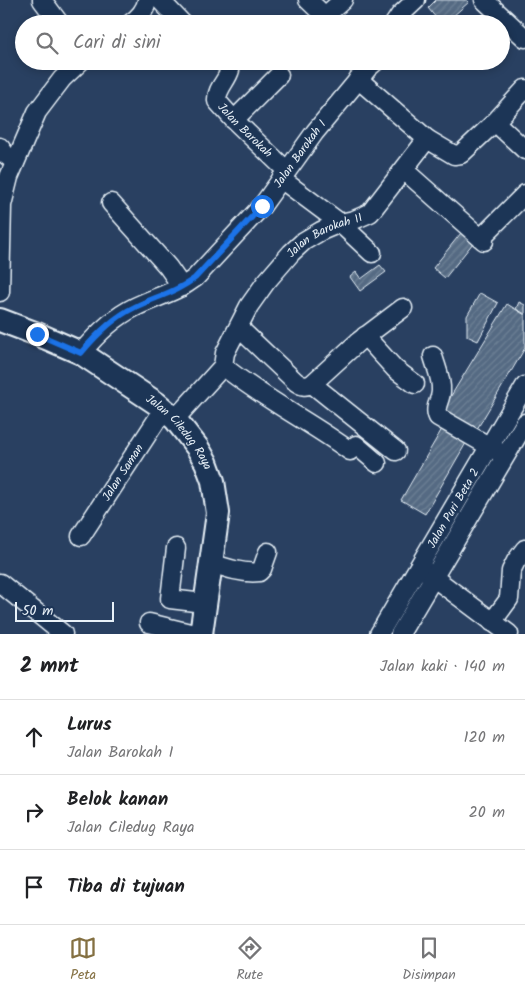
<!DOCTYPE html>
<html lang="id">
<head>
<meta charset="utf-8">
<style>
	body { margin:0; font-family:Kalam,sans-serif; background:#f6f6f6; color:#202124 }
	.scale { position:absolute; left:15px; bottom:12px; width:99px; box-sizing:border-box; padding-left:5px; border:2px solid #e8f1f8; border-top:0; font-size:14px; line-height:18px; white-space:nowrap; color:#e8f1f8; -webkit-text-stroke:4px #1d3557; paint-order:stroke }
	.stop { position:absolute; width:15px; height:15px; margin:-11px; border:4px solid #1a73e8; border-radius:50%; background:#fff }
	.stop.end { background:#1a73e8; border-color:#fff; box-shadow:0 1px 5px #0008 }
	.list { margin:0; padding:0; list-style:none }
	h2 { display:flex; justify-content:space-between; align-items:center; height:65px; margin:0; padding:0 20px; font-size:21px }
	h2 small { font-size:16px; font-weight:400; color:#757577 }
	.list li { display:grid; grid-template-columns:32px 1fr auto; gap:15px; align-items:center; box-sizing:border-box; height:75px; padding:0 20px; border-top:1px solid #e0e0e0 }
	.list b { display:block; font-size:19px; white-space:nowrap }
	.list p { margin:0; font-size:16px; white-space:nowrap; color:#757577 }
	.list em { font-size:16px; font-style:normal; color:#757577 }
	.icon { flex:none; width:28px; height:28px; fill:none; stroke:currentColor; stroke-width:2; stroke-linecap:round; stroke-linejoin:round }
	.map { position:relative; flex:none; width:525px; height:634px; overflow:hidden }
	.search { position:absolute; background:#fff; box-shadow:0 2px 8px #0003; left:15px; right:15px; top:15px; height:55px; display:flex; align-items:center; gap:12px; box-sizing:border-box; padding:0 18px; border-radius:28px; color:#757577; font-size:19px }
	.sheet { height:290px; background:#fff }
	nav { display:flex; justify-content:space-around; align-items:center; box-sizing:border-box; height:70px; border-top:1px solid #e0e0e0; background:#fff; font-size:14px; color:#757577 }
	nav a { display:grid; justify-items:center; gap:2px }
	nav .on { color:#847042 }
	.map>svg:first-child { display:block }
	.building { fill:url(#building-hatch); stroke:#e8f1f8 }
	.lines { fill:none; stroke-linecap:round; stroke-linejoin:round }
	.minor-casing { stroke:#e8f1f8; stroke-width:21 }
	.major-casing { stroke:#e8f1f8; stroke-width:26 }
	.minor { stroke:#1d3557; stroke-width:18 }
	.major { stroke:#1d3557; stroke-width:22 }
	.route { stroke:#1a73e8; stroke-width:6 }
	.labels { text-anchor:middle; stroke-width:4; stroke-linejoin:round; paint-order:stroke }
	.street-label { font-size:12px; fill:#e8f1f8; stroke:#1d3557 }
</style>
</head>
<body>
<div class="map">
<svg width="525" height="634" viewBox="0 0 525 634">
	<defs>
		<pattern id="building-hatch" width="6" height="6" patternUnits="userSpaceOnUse" patternTransform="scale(1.25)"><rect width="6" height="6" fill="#556a83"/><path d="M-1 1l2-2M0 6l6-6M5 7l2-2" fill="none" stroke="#6d8095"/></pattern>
	</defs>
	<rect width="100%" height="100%" fill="#294061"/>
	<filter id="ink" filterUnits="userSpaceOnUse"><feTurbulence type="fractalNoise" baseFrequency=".02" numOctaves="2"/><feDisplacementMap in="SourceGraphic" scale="10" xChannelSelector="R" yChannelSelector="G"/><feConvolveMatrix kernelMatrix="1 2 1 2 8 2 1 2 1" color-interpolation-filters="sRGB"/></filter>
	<g filter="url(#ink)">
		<!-- building -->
		<g class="building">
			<polygon points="436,0 467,0 469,2 444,24 441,24 428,8"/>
			<polygon points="465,228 477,238 445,278 433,268"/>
			<polygon points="380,265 386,272 360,291 350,277 356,272 361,279"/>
			<polygon points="480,293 498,303 478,341 467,336 467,316"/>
			<polygon points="519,302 525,305 525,314 516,309"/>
			<polygon points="507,304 525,315 525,348 477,429 443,409"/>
			<polygon points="442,429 466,443 425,514 401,500"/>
		</g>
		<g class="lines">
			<defs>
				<g id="minor">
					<polyline points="42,0 60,24"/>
					<polyline points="160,0 183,24"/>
					<polyline points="308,0 333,24"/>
					<polyline points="484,0 525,38"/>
					<polyline points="325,16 343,0"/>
					<path d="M130 24C138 18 146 11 147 0"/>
					<polyline points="394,24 400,15 416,0"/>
					<path id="s1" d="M223 61 230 70C227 81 216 89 217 101L234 120 286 170"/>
					<polyline points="358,79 427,139"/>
					<polyline points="234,120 279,75"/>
					<polyline points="495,122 525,150"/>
					<polyline points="0,147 5,154 15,162"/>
					<polyline points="404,170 484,241"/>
					<polyline points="281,179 340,223 372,253"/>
					<polyline points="111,203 168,267 182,287"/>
					<polyline points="481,238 525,194"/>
					<polyline points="0,292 2,205 9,177 37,112 62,79 81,61"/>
					<path d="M239 328 296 382C302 386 305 387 312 384L358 342 403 308"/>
					<polyline points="365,336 395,369 415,384"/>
					<path id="s2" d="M81 353C96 335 114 317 135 307 155 297 177 292 195 278L262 206 315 132 368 68 376 61"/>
					<path d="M433 356C436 367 442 379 441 391 441 401 433 407 438 417L499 452"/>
					<path d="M223 366C262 398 309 421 350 451L356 445 377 463"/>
					<polyline points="312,384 396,451"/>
					<path id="s3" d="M175 419 223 366 225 353 249 306 266 282 291 253 304 241 321 231 340 223 354 220 370 213 427 139 454 155 461 154 495 122 525 89"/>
					<path id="s4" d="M81 536 164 409"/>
					<polyline points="176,548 170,599 195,602"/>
					<path d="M211 563C226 568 244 574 259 572L262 569 268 552"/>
					<polyline points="425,571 509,634"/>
					<polyline points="0,583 63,634"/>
					<polyline points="492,622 509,599 511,571 516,561 525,549"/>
					<polyline points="149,623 190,633"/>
					<path id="s5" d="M379 634 525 386"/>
					<polyline points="400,634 525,423"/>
				</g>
				<g id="major">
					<path id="s6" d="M0 320 37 334 81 353 156 403 175 419 197 447 206 462 213 481 218 513 201 634"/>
				</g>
			</defs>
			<!-- minor casing -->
			<use href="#minor" class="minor-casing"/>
			<!-- major casing -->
			<use href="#major" class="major-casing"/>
			<!-- minor -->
			<use href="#minor" class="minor"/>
			<!-- major -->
			<use href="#major" class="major"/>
		</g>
	</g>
	<g class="lines" filter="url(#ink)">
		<!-- route -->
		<path class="route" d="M37 334 81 353C96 335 114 317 135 307 155 297 177 292 195 278L262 206"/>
	</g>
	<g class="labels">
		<!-- street labels -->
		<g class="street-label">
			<text dy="4" stroke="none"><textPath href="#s1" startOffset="86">Jalan Barokah</textPath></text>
			<text dy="4" stroke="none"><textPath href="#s2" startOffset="301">Jalan Barokah I</textPath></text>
			<text dy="4" stroke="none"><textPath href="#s3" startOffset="244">Jalan Barokah II</textPath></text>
			<text dy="4" stroke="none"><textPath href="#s6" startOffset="215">Jalan Ciledug Raya</textPath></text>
			<text dy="4" stroke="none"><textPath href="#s4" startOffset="76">Jalan Saman</textPath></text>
			<text dy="4" stroke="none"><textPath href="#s5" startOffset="146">Jalan Puri Beta 2</textPath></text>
		</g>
	</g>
</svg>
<div class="scale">50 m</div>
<div class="stop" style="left:262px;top:206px"></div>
<div class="stop end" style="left:37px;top:334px"></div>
<div class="search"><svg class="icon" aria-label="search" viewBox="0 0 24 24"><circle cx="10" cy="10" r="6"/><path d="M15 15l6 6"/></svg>Cari di sini</div>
</div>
<section class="sheet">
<h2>2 mnt<small>Jalan kaki · 140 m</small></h2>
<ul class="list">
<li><svg class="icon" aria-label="ahead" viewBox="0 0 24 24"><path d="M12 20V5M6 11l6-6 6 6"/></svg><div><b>Lurus</b><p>Jalan Barokah I</p></div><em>120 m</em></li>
<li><svg class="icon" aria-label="right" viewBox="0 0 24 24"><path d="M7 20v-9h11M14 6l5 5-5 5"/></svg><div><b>Belok kanan</b><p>Jalan Ciledug Raya</p></div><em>20 m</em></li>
<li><svg class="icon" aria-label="arrive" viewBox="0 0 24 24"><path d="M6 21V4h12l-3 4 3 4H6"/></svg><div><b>Tiba di tujuan</b></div></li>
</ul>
</section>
<nav>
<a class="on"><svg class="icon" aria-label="map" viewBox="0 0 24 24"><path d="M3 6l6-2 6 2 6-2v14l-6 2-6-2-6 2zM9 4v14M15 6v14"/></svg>Peta</a>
<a><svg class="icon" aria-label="directions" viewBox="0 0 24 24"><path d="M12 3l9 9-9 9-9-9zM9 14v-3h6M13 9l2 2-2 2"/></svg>Rute</a>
<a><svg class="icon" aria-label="saved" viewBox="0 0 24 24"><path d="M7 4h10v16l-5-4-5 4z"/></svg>Disimpan</a>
</nav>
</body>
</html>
